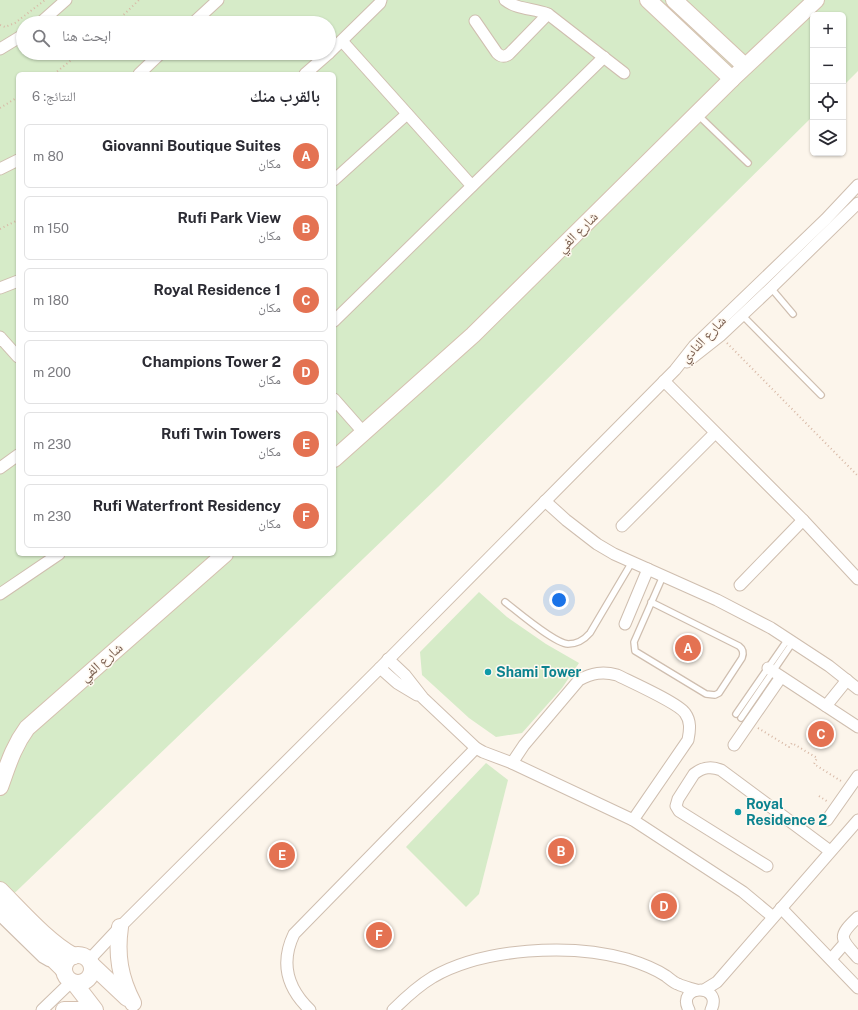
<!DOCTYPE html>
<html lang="ar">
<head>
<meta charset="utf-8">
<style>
	body { margin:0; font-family:"Public Sans","Noto Naskh Arabic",sans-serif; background:#f7f7f7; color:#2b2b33; direction:rtl }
	.controls { position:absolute; right:12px; top:12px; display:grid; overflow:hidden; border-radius:6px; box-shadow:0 1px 3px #0004 }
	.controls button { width:36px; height:36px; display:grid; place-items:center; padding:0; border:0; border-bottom:1px solid #e1e1e2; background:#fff; color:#2b2b33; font:20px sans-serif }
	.you { position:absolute; left:559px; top:600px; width:14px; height:14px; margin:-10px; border:3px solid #fff; border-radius:50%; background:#1a73e8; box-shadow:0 0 0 6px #1a73e833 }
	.badge { display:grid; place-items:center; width:26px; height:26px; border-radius:50%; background:#e47252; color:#fff; font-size:13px; font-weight:700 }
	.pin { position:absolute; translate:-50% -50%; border:2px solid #fff; box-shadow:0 1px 4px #0006 }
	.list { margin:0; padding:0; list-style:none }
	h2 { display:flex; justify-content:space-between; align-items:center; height:52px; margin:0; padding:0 16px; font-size:17px }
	h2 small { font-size:13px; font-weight:400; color:#7c7c81 }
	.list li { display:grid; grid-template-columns:26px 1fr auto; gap:12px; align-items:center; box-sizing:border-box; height:64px; margin:0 8px 8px; padding:0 8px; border:1px solid #e1e1e2; border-radius:6px }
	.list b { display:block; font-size:15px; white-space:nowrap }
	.list p { margin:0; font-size:13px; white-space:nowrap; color:#7c7c81 }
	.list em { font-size:13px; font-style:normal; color:#7c7c81 }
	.icon { flex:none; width:22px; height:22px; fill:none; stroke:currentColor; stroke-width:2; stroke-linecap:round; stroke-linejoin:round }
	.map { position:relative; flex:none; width:858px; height:1010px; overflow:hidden; direction:ltr }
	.search { position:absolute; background:#fff; box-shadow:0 1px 3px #0004; left:16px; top:16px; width:320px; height:44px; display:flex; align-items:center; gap:10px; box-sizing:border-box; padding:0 14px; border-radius:22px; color:#7c7c81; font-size:15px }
	.panel { position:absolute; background:#fff; box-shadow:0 1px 3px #0004; left:16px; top:72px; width:320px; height:484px; border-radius:6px; direction:rtl }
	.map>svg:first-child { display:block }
	.green { fill:#d6ebc8; fill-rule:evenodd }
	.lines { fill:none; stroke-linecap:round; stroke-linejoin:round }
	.lane-casing { stroke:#cfbeaf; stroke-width:8 }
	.street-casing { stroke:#cfbeaf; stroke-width:13 }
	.secondary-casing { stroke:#d5c0af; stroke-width:18 }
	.path { stroke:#d7b8a5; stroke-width:2; stroke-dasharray:1 3; stroke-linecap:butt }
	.lane { stroke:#fff; stroke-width:5.5 }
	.street { stroke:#fff; stroke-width:11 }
	.secondary { stroke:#fff; stroke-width:16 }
	.culture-dot { fill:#0f9aa8; stroke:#fff9f1; stroke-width:1.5 }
	.labels { text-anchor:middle; stroke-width:3; stroke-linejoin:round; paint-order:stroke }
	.street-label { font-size:14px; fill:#785c4d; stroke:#fff9f1 }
	.culture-label { font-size:14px; font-weight:bold; fill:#0d838f; stroke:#fff9f1; text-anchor:start }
</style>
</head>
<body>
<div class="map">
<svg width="858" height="1010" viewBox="0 0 858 1010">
	<rect width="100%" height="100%" fill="#fcf5eb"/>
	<!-- green -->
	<g class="green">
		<path d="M0 0H858V71L843 86V15H813V116L438 487 0 907ZM23 23H329V53H23ZM18 74H334V554H18Z"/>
		<polygon points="479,592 507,617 546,644 579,663 562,688 522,733 496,737 469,718 422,675 420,652"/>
		<polygon points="486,763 508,780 479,894 466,907 406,847"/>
	</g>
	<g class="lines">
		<defs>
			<g id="lane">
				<polyline points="698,115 748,163"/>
				<polyline points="771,288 793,314"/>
				<polyline points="742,315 821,395"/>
				<path d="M505 602C518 612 554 643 568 644 577 644 584 640 590 633L632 562"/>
				<path d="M651 602 739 646C743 649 744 653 742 658L719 693 715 695 706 694 635 651 634 642 663 576"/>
				<polyline points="736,714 788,639"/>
				<polyline points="741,718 793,642"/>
				<polyline points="0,919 41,959 48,963"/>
			</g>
			<g id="street">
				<path d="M505 0C518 10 533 8 548 14L624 73"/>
				<path d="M475 21 497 53C501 57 505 57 509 54L548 14"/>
				<polyline points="40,23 66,0"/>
				<polyline points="193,23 218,0"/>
				<polyline points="342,41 472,186"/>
				<polyline points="0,49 23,35"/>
				<polyline points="329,53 380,3 381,0"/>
				<polyline points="139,74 161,53"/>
				<polyline points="305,74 329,53"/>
				<polyline points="0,169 18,160"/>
				<polyline points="334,180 407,114"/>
				<polyline points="0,288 18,281"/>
				<polyline points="334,321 604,57"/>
				<polyline points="0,337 18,357"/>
				<polyline points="687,362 720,336 771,288 858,203"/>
				<polyline points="664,381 803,520 858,579"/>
				<polyline points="334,399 364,433"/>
				<polyline points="0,468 18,455"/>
				<polyline points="545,501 566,520 597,544 614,554 717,600 771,628 829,666 858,689"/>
				<polyline points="622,526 715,433"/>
				<polyline points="740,585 803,520"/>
				<polyline points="0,594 59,554"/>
				<polyline points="625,624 648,569"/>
				<polyline points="388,659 405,675 423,698 476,748 483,752 512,763 633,820 743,892 773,917"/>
				<polyline points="380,668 397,683 417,695"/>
				<polyline points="768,668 858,727"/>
				<polyline points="826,706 847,680"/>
				<polyline points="734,745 781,677"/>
				<path d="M512 763 524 745 579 680C592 673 603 671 617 675 631 682 678 703 685 713 691 721 690 730 688 740L633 820"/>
				<polyline points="827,820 858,776"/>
				<path d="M767 866 679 811 676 806 678 799 694 774C703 767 711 766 721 770L830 851"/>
				<polyline points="781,908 858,988"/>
				<path d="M858 917C837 937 840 938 858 958"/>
				<polyline points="831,959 845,943"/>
				<polyline points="89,960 120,927 380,668 675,370 694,346 826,219 858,185"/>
				<polyline points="704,990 717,982 858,820"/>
				<polyline points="42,1010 71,982"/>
				<path d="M310 1010C287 988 280 963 294 934L476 748"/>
				<path d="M393 1010C405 998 418 986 433 977 484 948 570 943 627 959 640 963 654 968 666 976 670 979 674 983 678 984 684 987 690 988 696 990"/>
				<path d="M689 1010C675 984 724 983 711 1010"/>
			</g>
			<g id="secondary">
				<polyline points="648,0 732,79"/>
				<polyline points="674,0 745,66"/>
				<polyline points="334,459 473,335 732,79 816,0"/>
				<path d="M0 787C8 765 13 747 27 728L225 554"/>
				<path d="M0 890C21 911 49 943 74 956"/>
				<polyline points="0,907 63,969"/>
				<path d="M120 927C116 955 120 978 133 1003"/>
				<circle cx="78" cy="969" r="14"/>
				<polyline points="92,965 127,998"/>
				<polyline points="75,984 95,1010"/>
				<polyline points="64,1010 79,1010"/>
			</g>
		</defs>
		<!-- lane casing -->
		<use href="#lane" class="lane-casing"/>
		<!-- street casing -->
		<use href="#street" class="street-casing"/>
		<!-- secondary casing -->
		<use href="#secondary" class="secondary-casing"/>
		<!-- path -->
		<g class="path">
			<polyline points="115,23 139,0"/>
			<polyline points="0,25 5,27 15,23 45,0"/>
			<polyline points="54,74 80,53"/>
			<polyline points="0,108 18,97"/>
			<polyline points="0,229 18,220"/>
			<polyline points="727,343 858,476"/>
			<polyline points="758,728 789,747 792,743 817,758 814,764 841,781"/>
			<polyline points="819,796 828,802"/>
		</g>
		<!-- lane -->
		<use href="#lane" class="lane"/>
		<!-- street -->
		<use href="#street" class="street"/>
		<!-- secondary -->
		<use href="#secondary" class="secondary"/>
	</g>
	<!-- markers -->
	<g class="culture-dot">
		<circle cx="488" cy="672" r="4"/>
		<circle cx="738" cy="812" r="4"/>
	</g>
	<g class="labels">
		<!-- street labels -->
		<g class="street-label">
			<text transform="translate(577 232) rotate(-45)" y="5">شارع الفي</text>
			<text transform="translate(703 339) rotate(-46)" y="5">شارع النادي</text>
			<text transform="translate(101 662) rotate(-41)" y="5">شارع الفي</text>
		</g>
		<!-- culture labels -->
		<g class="culture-label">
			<text x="496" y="677">Shami Tower</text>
			<text x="746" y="809">Royal<tspan x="746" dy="16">Residence 2</tspan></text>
		</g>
	</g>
</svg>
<div class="controls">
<button>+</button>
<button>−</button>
<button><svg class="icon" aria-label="locate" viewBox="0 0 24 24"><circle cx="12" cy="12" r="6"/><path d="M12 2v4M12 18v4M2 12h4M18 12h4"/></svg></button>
<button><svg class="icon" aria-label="layers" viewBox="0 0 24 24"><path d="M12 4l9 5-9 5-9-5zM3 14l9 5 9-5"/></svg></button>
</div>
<div class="you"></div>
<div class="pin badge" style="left:688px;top:648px">A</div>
<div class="pin badge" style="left:561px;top:851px">B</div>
<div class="pin badge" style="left:821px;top:734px">C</div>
<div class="pin badge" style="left:664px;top:906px">D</div>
<div class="pin badge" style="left:282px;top:855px">E</div>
<div class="pin badge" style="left:379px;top:935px">F</div>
<div class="search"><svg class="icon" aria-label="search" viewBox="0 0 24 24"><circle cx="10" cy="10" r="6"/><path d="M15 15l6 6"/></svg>ابحث هنا</div>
<section class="panel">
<h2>بالقرب منك<small>النتائج: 6</small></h2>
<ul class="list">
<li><span class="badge">A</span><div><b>Giovanni Boutique Suites</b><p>مكان</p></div><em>80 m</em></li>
<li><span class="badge">B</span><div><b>Rufi Park View</b><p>مكان</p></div><em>150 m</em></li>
<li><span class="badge">C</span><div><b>Royal Residence 1</b><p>مكان</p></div><em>180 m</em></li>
<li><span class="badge">D</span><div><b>Champions Tower 2</b><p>مكان</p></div><em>200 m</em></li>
<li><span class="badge">E</span><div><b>Rufi Twin Towers</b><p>مكان</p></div><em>230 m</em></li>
<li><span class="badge">F</span><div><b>Rufi Waterfront Residency</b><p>مكان</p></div><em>230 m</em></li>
</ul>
</section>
</div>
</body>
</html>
